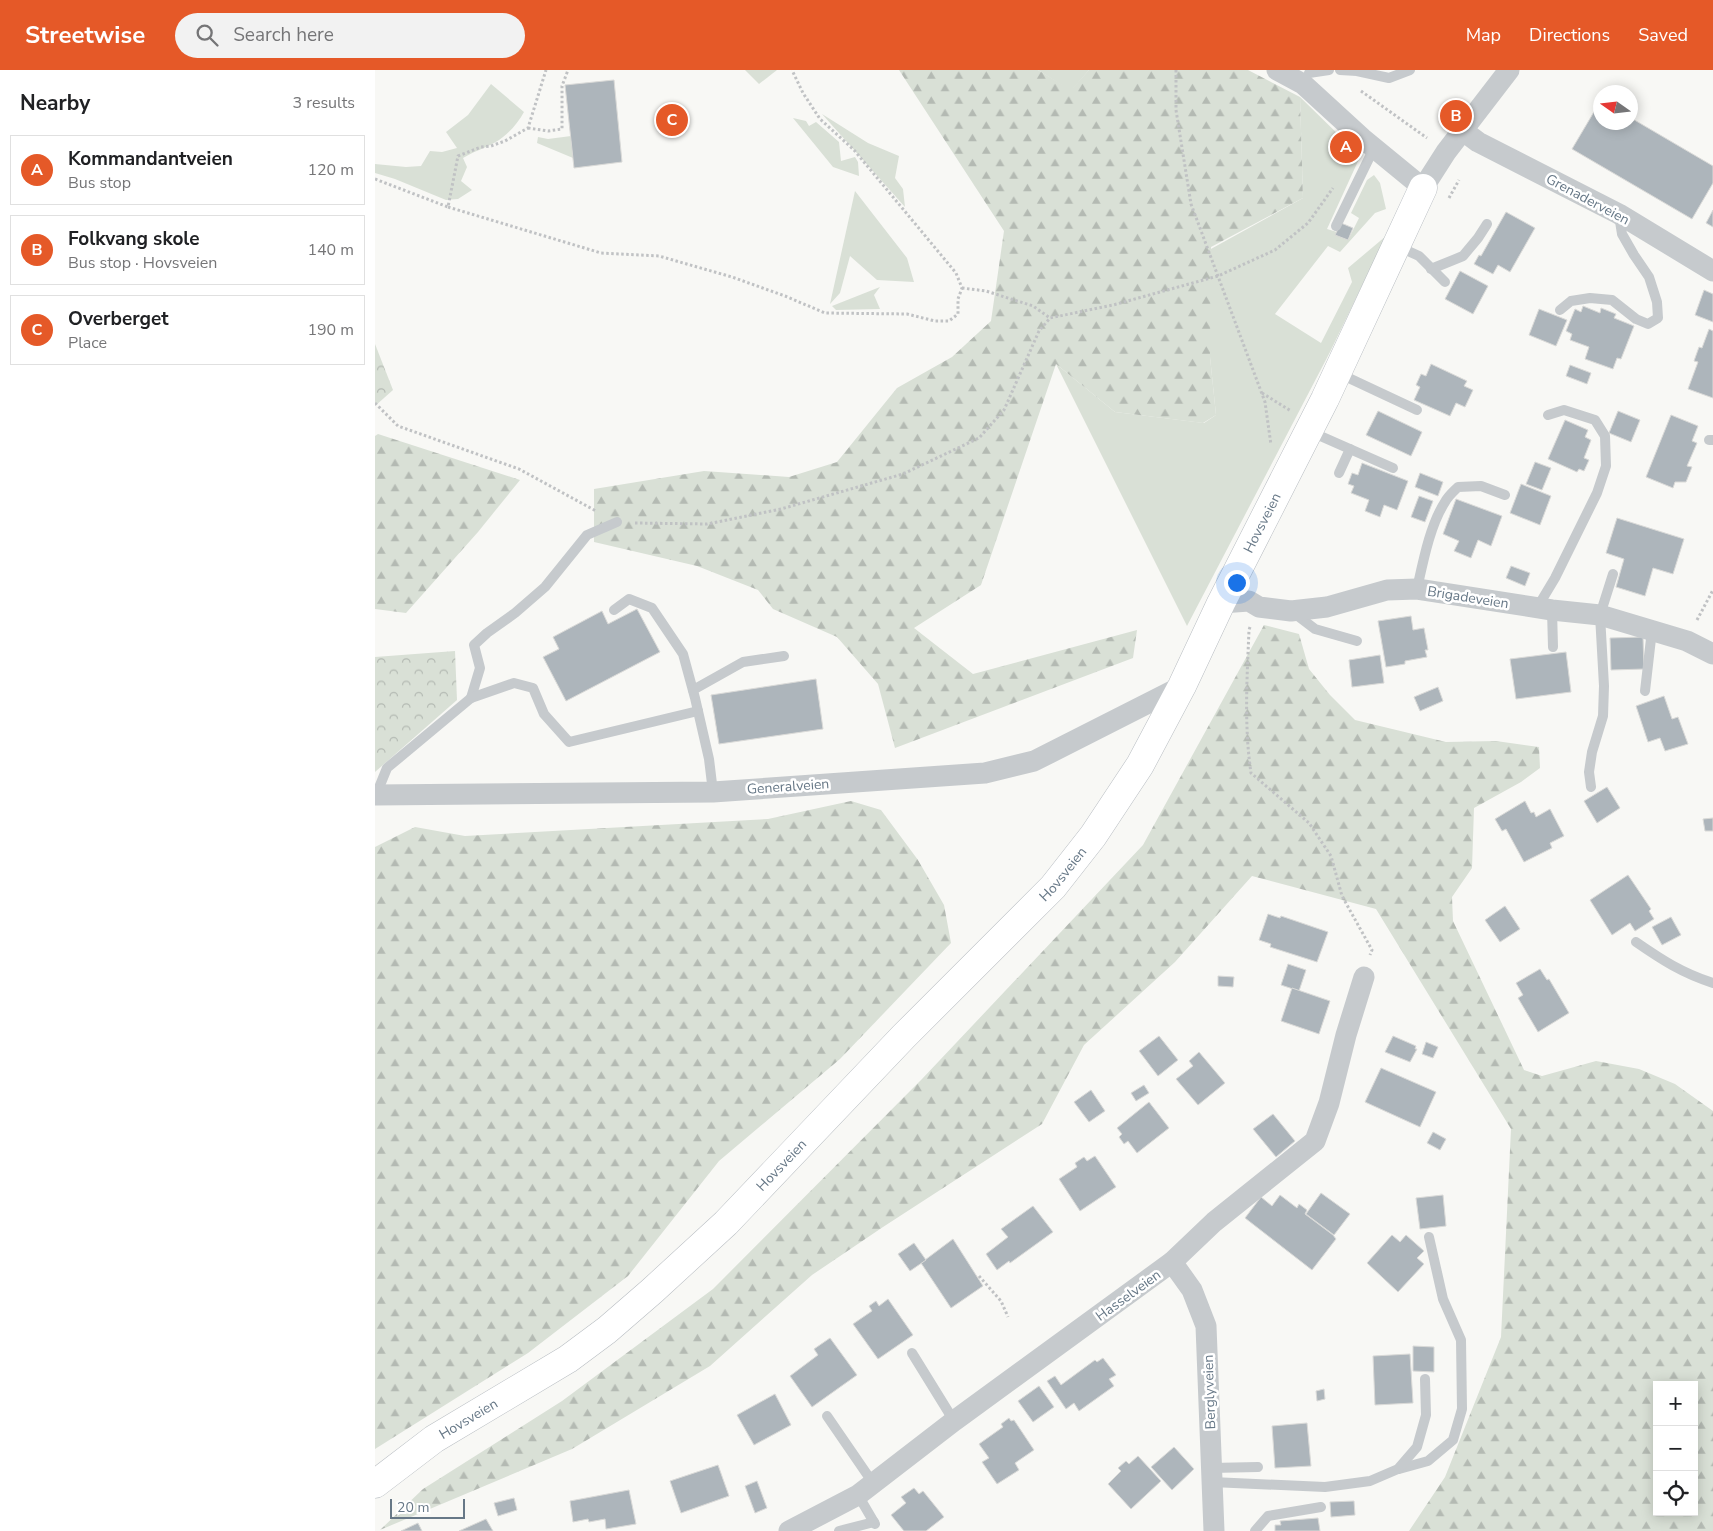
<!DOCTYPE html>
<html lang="en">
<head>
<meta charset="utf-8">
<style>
	body { margin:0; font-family:"Nunito Sans",sans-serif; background:#f2f2f2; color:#202124 }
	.controls { position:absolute; right:15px; bottom:15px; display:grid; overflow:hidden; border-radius:0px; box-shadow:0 2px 12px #0003 }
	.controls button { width:45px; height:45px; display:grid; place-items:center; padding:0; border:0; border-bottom:1px solid #e0e0e0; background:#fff; color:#202124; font:25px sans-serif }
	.compass { position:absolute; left:1218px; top:15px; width:45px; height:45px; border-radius:50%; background:#fff; box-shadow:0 2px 12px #0003; rotate:284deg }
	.scale { position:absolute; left:15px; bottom:12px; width:75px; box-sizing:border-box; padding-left:5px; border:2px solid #677887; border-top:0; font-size:14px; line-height:18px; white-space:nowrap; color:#677887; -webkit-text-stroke:4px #fff; paint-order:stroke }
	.you { position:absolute; left:861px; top:512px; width:18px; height:18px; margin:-12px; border:4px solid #fff; border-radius:50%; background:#1a73e8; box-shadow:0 0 0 8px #1a73e833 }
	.badge { display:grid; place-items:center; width:32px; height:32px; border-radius:50%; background:#e55928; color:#fff; font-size:16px; font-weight:700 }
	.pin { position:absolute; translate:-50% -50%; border:2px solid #fff; box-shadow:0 1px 5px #0006 }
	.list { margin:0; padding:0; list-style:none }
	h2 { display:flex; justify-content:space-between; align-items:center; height:65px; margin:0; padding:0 20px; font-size:21px }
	h2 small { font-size:16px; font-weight:400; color:#757577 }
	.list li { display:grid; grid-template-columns:32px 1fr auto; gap:15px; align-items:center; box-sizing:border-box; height:70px; margin:0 10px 10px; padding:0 10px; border:1px solid #e0e0e0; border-radius:0px }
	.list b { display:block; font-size:19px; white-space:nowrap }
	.list p { margin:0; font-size:16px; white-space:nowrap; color:#757577 }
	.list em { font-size:16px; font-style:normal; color:#757577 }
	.icon { flex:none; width:28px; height:28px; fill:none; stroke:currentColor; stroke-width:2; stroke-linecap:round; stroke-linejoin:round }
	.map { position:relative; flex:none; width:1338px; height:1461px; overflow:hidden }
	header { display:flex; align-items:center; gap:30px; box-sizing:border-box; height:70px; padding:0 25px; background:#e55928; color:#fff }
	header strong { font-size:24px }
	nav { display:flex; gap:28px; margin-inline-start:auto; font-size:18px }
	.search { width:350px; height:45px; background:#f2f2f2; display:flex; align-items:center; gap:12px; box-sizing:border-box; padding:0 18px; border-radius:28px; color:#757577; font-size:19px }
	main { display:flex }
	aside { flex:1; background:#fff }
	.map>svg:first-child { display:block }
	.grass { fill:#d9e0d6 }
	.forest { fill:url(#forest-firs); fill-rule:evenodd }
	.park { fill:url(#park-crowns) }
	.building { fill:#adb5bb; stroke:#dadad8 }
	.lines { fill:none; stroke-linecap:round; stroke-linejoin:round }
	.secondary-casing { stroke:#b8bdc2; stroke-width:29 }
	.path { stroke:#c0c2c4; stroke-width:3; stroke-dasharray:2.5 2.5; stroke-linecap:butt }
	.lane { stroke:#c6cacd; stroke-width:10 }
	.street { stroke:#c6cacd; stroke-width:21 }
	.secondary { stroke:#fff; stroke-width:28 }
	.labels { text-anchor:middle; stroke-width:5; stroke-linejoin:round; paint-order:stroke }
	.street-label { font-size:14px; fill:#677887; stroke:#fff }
</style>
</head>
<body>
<header>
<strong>Streetwise</strong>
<div class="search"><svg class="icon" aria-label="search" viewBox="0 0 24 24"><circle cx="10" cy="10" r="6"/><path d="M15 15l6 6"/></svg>Search here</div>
<nav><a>Map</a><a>Directions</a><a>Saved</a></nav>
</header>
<main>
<aside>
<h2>Nearby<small>3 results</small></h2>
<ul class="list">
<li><span class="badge">A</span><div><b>Kommandantveien</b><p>Bus stop</p></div><em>120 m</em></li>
<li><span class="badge">B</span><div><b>Folkvang skole</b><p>Bus stop · Hovsveien</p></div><em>140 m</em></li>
<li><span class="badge">C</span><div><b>Overberget</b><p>Place</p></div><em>190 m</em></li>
</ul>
</aside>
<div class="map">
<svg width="1338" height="1461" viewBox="0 0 1338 1461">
	<defs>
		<pattern id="forest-firs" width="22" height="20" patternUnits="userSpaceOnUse" patternTransform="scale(1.25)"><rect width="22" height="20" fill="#d9e0d6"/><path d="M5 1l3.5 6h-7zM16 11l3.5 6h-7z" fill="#b4bab3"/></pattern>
		<pattern id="park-crowns" width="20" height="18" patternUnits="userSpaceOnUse" patternTransform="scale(1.25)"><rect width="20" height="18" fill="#d9e0d6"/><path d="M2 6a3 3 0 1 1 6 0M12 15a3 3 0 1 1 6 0" fill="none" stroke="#b4bab3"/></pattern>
	</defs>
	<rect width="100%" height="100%" fill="#f8f8f5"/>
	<!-- grass -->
	<g class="grass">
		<polygon points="370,0 402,0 384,14"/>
		<polygon points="663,0 714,0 696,21"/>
		<path d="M116 14 149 42C144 51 137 60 128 67 117 76 101 80 88 88L92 97 86 111 97 120 83 129 71 130 20 109 0 103V94L31 97 46 96 55 81 67 82 82 78 71 62 93 45Z"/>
		<polygon points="925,27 971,72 984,89 952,159 962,162 961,165 973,170 984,148 976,143 992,110 999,105 1005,113 1011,139 1000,143 965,182 953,176 900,244 946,273 977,212 973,198 1011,166 955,282 812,556 681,294 740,342 829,353 841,345 835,287 834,180 928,128"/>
		<polygon points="447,44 493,73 524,86 520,108 528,119 530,137"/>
		<polygon points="418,48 431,51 434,56 441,52 464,72 466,91 480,87 483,92 484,106 458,97"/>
		<polygon points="196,66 198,88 162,73 163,67 173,69"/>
		<polygon points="480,121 532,188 539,212 502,210 475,186 465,223 455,234"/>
		<polygon points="505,217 499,225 505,239 461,240 457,236"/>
	</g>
	<!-- forest -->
	<g class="forest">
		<polygon points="524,0 663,0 696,20 714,0 873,0 925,27 928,128 836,177 835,287 841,345 828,353 740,342 681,294 606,515 539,558 598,604 762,560 758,588 520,678 503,614 462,567 398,539 383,520 322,496 219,472 219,419 329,401 414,407 462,392 522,318 577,287 616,251 629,161"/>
		<polygon points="3,364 145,410 103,462 31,543 0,539 0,366"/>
		<path d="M889 555 924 564 934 599 955 625 980 650 1071 672 1121 671 1164 677 1165 698 1146 712 1099 738 1097 798 1077 827 1078 851 1149 1000 1167 1006 1221 991 1264 999 1300 1014 1338 1041V1461H1034L1070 1407 1126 1267 1136 1059 1001 839 877 806 800 892 709 975 667 1054 508 1157 437 1205 335 1296 197 1379 5 1460 48 1419 187 1331 338 1219 547 1009 768 775ZM1282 1315H1319V1442H1282Z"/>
		<polygon points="476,731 506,740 543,790 569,835 576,873 465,989 344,1091 253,1206 153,1283 0,1379 0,777 40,757 90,766 393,749"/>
	</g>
	<!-- park -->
	<g class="park">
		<polygon points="0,274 18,320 0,336"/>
		<polygon points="80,581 82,630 0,702 0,587"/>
	</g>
	<!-- building -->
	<g class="building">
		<polygon points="239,10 247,92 199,98 190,15"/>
		<polygon points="1226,30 1226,52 1256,52 1256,48 1338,96 1338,113 1317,149 1197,79"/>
		<polygon points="1338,140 1338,157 1331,153"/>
		<polygon points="1131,142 1160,158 1135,202 1123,195 1118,204 1099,194 1104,185 1106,186"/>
		<polygon points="966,153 978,158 973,170 960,165"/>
		<polygon points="1085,201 1113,216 1098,244 1070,229"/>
		<polygon points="1329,220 1338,224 1338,252 1320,245"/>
		<polygon points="1208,236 1225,243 1226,238 1241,244 1239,248 1259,256 1246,289 1242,288 1238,299 1210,289 1214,277 1195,270 1197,264 1191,261 1200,239 1206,242"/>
		<polygon points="1164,239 1192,250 1181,276 1154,265"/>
		<polygon points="1334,259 1338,261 1338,328 1313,319 1323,292 1319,291 1324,277 1327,278"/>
		<polygon points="1056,294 1092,311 1089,316 1098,320 1090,337 1081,333 1075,346 1039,330 1045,317 1041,315 1046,304 1051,306"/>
		<polygon points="1195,295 1216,303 1212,314 1191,306"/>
		<polygon points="1003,341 1047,362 1036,386 991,365"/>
		<polygon points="1243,341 1265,350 1256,372 1234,363"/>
		<polygon points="1296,345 1323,356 1317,371 1322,373 1312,396 1317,397 1311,412 1300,412 1298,418 1271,407"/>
		<polygon points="1190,350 1213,360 1210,367 1216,370 1209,388 1214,390 1209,401 1204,399 1202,402 1173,389"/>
		<polygon points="1160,392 1176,398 1167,420 1151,414"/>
		<polygon points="987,393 1033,411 1022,440 1009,435 1005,447 990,441 994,430 976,423 979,416 973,414 977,403 983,405"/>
		<polygon points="1045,403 1068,412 1063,426 1040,417"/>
		<polygon points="1146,414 1176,426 1165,455 1135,443"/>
		<polygon points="1044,426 1058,431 1050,452 1036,447"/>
		<polygon points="1081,429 1127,446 1116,476 1103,470 1096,488 1079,481 1084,471 1068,464"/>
		<polygon points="1242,448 1309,469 1298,504 1278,498 1270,526 1241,517 1249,489 1231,483"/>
		<polygon points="1136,496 1155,503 1150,516 1131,508"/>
		<polygon points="262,539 285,582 191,631 168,587 184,579 178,567 227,541 233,554"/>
		<polygon points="1036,546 1038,560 1049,558 1053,580 1050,580 1052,587 1030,591 1030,594 1011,597 1003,551"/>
		<polygon points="1268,567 1269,599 1236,600 1235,568"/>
		<polygon points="1191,582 1196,622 1141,629 1135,589"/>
		<polygon points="1005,585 1009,613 977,617 974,590"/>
		<polygon points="441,609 448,659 344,674 336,625"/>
		<polygon points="1063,617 1068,631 1045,641 1039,627"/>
		<polygon points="1289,626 1297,649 1303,647 1313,674 1290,681 1285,668 1273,672 1261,636"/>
		<polygon points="1232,717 1245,738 1222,753 1209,731"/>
		<polygon points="1150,731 1156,743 1159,742 1161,747 1175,739 1189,766 1175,773 1177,778 1149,792 1131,759 1127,761 1120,749"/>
		<polygon points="1338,748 1338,761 1330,761 1328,749"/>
		<polygon points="1253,805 1276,839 1274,841 1279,849 1260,861 1255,853 1237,865 1215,830"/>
		<polygon points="1130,836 1145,859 1125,872 1110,850"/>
		<polygon points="893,844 905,848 906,846 953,862 942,892 895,877 896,874 884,870"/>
		<polygon points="1296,847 1306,865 1287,875 1277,857"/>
		<polygon points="913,894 931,900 924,921 906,915"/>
		<polygon points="1165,899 1172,910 1174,909 1194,943 1163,962 1143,928 1148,925 1141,913"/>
		<polygon points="843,906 859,907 858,917 843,916"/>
		<polygon points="917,918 955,931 944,964 906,951"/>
		<polygon points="784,966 803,990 783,1006 764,981"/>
		<polygon points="1018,966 1041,976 1040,979 1042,979 1035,992 1010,982"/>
		<polygon points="1051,972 1063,977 1058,988 1047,984"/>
		<polygon points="824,982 850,1013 823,1035 801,1009 818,996 814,991"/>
		<polygon points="1006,998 1061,1022 1045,1057 990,1032"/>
		<polygon points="769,1015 774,1023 761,1031 756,1023"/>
		<polygon points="716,1020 730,1041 714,1052 699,1032"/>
		<polygon points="774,1032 794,1058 762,1083 753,1071 749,1074 744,1067 747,1064 742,1058"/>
		<polygon points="898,1044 920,1071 901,1087 878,1059"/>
		<polygon points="1058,1062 1071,1069 1065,1080 1052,1073"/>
		<polygon points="720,1086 741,1117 705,1141 684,1109 702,1097 700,1093 709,1087 712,1091"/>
		<polygon points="946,1123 975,1144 959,1165 931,1144"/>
		<polygon points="905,1125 922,1138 924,1134 932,1140 930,1144 958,1165 961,1169 937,1200 870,1148 886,1127 897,1136"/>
		<polygon points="1068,1125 1071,1156 1045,1159 1041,1128"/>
		<polygon points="658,1136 678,1162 635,1193 634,1191 622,1200 611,1184 633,1167 626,1159"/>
		<polygon points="1017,1165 1025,1172 1031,1165 1049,1181 1042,1188 1049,1194 1023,1222 992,1193"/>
		<polygon points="578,1169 608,1216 576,1238 546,1193"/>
		<polygon points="539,1173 551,1190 535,1201 523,1184"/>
		<polygon points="513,1229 538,1265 503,1289 478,1254 497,1241 494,1236 501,1231 504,1236"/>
		<polygon points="455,1268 482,1305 437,1337 415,1306 443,1285 439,1279"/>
		<polygon points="1038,1276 1059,1277 1059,1302 1038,1301"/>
		<polygon points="1035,1284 1038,1333 1000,1335 998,1286"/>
		<polygon points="728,1288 741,1305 734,1309 739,1316 704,1341 699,1333 691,1339 672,1311 680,1306 686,1315 720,1290 722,1292"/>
		<polygon points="664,1316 679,1337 658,1352 643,1331"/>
		<polygon points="949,1319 950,1329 942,1331 941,1321"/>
		<polygon points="400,1324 416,1355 379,1375 362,1345"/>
		<polygon points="634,1348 636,1351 639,1350 659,1380 640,1393 644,1400 622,1414 607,1392 614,1388 604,1374 628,1357 626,1354"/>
		<polygon points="932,1353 936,1396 900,1398 897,1356"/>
		<polygon points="799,1377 819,1399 797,1420 776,1397"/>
		<polygon points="763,1386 786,1411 756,1439 733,1414 746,1401 743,1398 751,1391 754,1394"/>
		<polygon points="343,1395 354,1426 306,1443 295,1411"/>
		<polygon points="382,1411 392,1438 380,1443 370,1416"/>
		<polygon points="539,1418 544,1424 548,1421 569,1447 551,1461 529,1461 516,1445 531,1433 526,1427"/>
		<polygon points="254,1420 261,1454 231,1459 230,1449 214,1452 213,1449 198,1452 195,1431"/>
		<polygon points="139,1428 142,1440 123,1446 119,1433"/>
		<polygon points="979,1431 980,1445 956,1447 955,1432"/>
		<polygon points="943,1448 945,1461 900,1461 900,1455 906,1455 905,1451"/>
		<polygon points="111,1449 118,1461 84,1461"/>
		<polygon points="43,1453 47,1461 26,1461"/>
	</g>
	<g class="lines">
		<defs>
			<g id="secondary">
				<path id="s1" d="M0 1414 59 1369 193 1289 232 1260 277 1221 351 1153 529 966 678 817 718 766 765 695 807 616 846 533 950 329 1048 118"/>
			</g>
		</defs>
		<!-- secondary casing -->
		<use href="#secondary" class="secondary-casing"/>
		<!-- path -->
		<g class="path">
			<polyline points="801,0 801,40 816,134 890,332 896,375"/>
			<polyline points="986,21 1052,68"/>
			<polyline points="153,58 173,61 187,59 187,16 193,0"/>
			<polyline points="0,109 73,137 83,86 106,77 116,76 130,71 153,58 171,0"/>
			<polyline points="1074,128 1084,110"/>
			<polyline points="73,137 226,183 284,186 357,207 410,226 450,243 532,244 560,251 574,251 583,244 583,229 587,218 581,203 479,80 445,49 428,23 417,0"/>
			<polyline points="587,218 611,221 658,236 675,248"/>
			<polyline points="887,323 916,341"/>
			<polyline points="0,333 23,356 144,399 221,441"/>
			<polyline points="260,453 332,454 406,439 528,404 604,368 629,340 664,261 675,248 738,235 843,206 900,180 933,153 958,118"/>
			<polyline points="1322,550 1338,520"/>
			<path d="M875 557 874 560C872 608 869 656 876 703L934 753 956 786 967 826 997 880 995 885"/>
			<polyline points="604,1206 626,1231 633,1247"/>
		</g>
		<!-- lane -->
		<g class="lane">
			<polyline points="965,0 982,1 1014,8 1035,0"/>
			<polyline points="934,3 954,0"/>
			<polyline points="961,156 999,78"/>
			<polyline points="1022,176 1044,186 1070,212"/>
			<polyline points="1056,199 1088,186 1103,168 1112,154"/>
			<polyline points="1185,240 1196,231 1215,228 1237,230 1261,249 1273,254 1283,248 1282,232 1274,207 1259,185 1247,164 1244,145"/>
			<polyline points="963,303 1042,340"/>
			<polyline points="934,361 1018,398"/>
			<polyline points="1334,370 1338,370"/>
			<polyline points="964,403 975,379"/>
			<path d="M1042 519C1048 492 1055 455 1070 432 1073 426 1079 421 1083 417L1106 416 1130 425"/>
			<polyline points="1162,538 1180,508 1222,423 1231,396 1230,366 1220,350 1189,340 1173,345"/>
			<polyline points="239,540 254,529 277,538 308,584 320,628 334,689 338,722"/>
			<polyline points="1177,540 1178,577"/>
			<polyline points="919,543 940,559 982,571"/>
			<polyline points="318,620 368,592 409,586"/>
			<polyline points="1270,621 1277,560"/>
			<polyline points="96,628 105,598 99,575 112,563 140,543 170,517 212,465 242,452"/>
			<polyline points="1216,717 1214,702 1217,682 1228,646 1229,616 1225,545 1238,504"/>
			<polyline points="1,725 12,698 96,628 139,613 158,618 169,644 194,672 323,641"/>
			<path d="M1261 872C1287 890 1307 903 1338 913"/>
			<polyline points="537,1283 579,1351"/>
			<polyline points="452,1346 498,1413"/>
			<polyline points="836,1398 883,1397"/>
			<polyline points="1024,1399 1053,1391 1078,1370 1087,1339 1086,1270 1068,1229 1054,1167"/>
			<polyline points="837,1412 950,1417 995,1411 1023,1399 1042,1377 1051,1345 1050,1309"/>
			<polyline points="483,1425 500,1454"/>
			<polyline points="464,1461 499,1452"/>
			<polyline points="880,1461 893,1446 946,1437"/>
		</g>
		<!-- street -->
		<g class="street">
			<polyline points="902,0 928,14 987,68 1048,118 1071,82 1134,0"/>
			<polyline points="1087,60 1103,72 1244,144 1338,201"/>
			<polyline points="846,533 874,531 884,537 916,541 952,537 1012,520 1042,519 1177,540 1225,545 1312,571 1338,584"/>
			<polyline points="0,725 338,722 610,703 659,691 807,616"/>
			<polyline points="797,1192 817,1220 831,1256 839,1461"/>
			<polyline points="414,1461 483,1425 579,1351 797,1192 839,1152 940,1071 954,1033 971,965 989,907"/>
		</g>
		<!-- secondary -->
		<use href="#secondary" class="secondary"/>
	</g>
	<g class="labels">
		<!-- street labels -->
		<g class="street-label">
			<text transform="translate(1213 129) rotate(28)" y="5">Grenaderveien</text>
			<text dy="5" stroke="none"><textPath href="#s1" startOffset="1329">Hovsveien</textPath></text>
			<text transform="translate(1093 527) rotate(9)" y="5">Brigadeveien</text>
			<text transform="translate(413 716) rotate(-4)" y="5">Generalveien</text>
			<text dy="5" stroke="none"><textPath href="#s1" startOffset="924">Hovsveien</textPath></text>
			<text dy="5" stroke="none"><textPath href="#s1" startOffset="519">Hovsveien</textPath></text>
			<text transform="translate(753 1225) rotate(-36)" y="5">Hasselveien</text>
			<text transform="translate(834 1322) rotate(-92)" y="5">Berglyveien</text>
			<text dy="5" stroke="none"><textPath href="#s1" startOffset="114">Hovsveien</textPath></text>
		</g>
	</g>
</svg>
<div class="controls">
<button>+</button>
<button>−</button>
<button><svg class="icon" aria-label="locate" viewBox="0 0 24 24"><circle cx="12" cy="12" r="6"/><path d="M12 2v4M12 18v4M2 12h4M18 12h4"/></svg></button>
</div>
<svg class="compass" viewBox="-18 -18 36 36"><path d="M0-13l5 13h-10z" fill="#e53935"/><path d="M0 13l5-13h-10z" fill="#757577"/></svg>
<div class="scale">20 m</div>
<div class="you"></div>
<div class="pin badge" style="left:971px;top:77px">A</div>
<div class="pin badge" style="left:1081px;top:46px">B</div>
<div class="pin badge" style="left:297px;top:50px">C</div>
</div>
</main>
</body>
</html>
